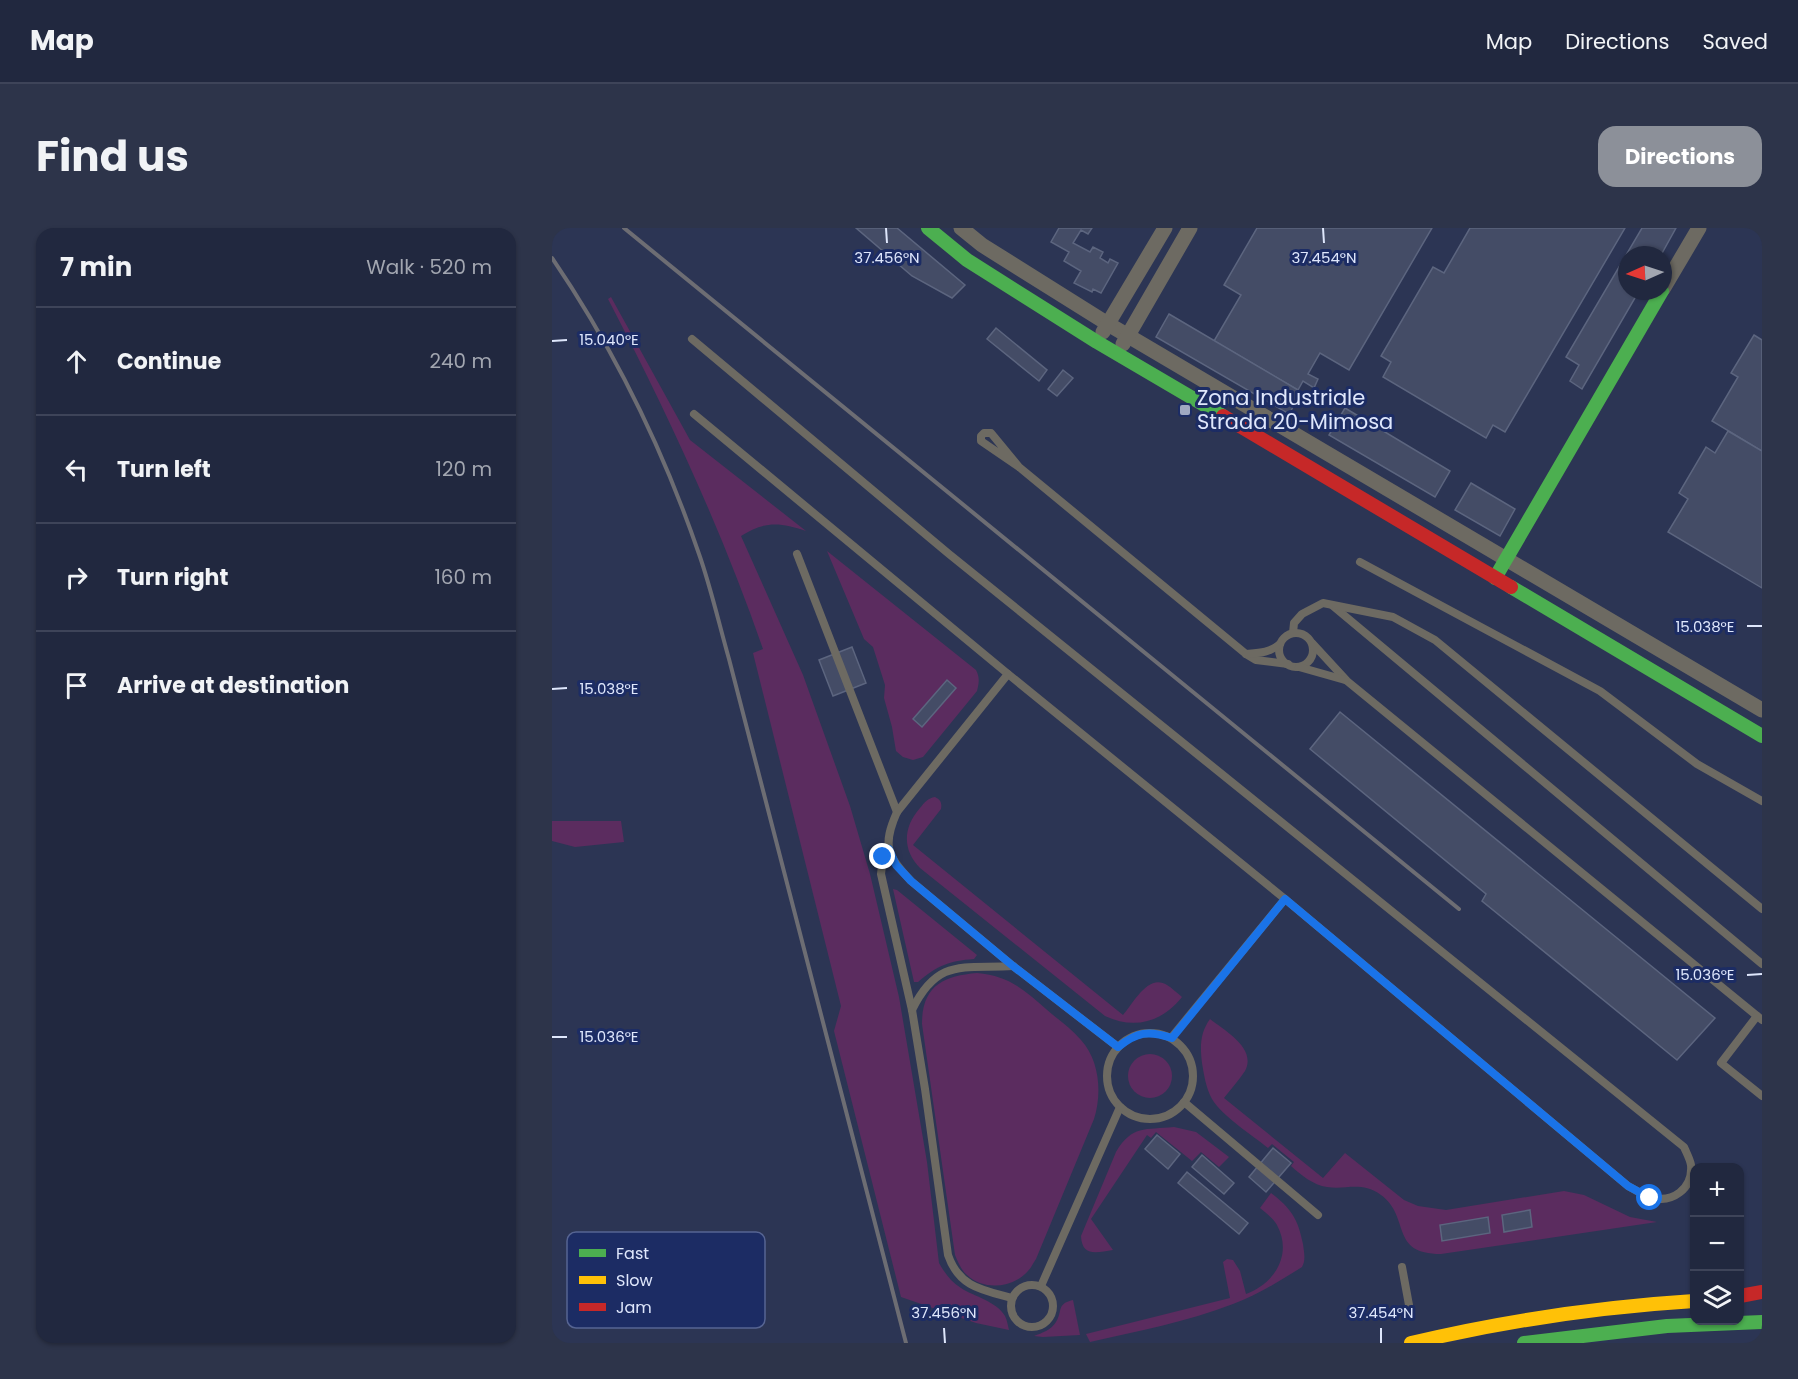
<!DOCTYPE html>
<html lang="en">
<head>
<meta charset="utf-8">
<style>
	body { margin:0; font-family:Poppins,sans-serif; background:#2d344a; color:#f1f3f6 }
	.controls { position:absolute; right:18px; bottom:18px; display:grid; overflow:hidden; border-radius:12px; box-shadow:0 2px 4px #0004 }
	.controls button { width:54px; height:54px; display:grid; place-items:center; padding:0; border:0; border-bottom:2px solid #3e4459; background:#21283f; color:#f1f3f6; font:30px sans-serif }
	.compass { position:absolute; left:1066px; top:18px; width:54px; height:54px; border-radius:50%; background:#21283f; box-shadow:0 2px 4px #0004; rotate:267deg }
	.stop { position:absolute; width:18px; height:18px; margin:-14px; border:4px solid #1a73e8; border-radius:50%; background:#fff }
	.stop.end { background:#1a73e8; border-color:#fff; box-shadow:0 2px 6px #0008 }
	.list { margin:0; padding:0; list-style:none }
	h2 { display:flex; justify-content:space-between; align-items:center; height:78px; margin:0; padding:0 24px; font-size:26px }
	h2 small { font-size:20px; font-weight:400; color:#a2a6b0 }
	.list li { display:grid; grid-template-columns:39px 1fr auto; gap:18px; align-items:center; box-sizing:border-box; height:108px; padding:0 24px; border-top:2px solid #3e4459 }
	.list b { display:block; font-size:22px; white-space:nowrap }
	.list em { font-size:20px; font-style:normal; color:#a2a6b0 }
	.icon { flex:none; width:33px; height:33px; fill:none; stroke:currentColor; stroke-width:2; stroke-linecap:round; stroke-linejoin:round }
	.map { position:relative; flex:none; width:1210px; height:1115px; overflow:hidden; border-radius:18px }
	header { display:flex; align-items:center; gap:36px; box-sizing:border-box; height:84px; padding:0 30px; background:#21283f; border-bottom:2px solid #3e4459 }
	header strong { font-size:28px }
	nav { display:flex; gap:33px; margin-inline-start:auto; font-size:21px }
	.intro { display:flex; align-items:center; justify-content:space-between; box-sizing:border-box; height:144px; padding:0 36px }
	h1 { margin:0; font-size:42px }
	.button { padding:15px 27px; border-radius:18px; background:#8c9099; color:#fff; font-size:21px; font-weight:700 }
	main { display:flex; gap:36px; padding:0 36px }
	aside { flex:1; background:#21283f; border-radius:18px; box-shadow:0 2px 4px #0004 }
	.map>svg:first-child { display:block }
	.green { fill:#5b2c5f }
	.building { fill:#444c66; stroke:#5c657f; stroke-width:1.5 }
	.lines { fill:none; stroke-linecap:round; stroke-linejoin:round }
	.lane { stroke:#6d6a62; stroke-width:8 }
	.street { stroke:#6d6a62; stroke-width:15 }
	.fast { stroke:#4caf50; stroke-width:14 }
	.slow { stroke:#ffc107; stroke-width:14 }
	.jam { stroke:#c62828; stroke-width:14 }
	.rail { stroke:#6d6d73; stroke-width:4 }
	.route { stroke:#1a73e8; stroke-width:8 }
	.ticks { fill:none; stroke:#dfe7fc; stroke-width:2 }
	.poi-dot { fill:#a0a9c1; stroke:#1c2c64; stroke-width:2 }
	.labels { text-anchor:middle; stroke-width:6; stroke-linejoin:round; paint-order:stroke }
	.poi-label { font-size:21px; fill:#dfe7fc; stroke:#1c2c64; text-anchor:start }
	.key { fill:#1c2c64; stroke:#566492; stroke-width:1.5 }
	.key-label { font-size:16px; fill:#dfe7fc }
	.ticks-label { font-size:15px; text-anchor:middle; fill:#dfe7fc; stroke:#1c2c64; stroke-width:6; stroke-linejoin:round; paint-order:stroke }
</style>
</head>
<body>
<header>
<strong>Map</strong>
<nav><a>Map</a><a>Directions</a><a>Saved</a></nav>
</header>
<div class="intro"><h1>Find us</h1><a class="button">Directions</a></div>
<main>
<aside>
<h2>7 min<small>Walk · 520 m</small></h2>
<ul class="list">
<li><svg class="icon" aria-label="ahead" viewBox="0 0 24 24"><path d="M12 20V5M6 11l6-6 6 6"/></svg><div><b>Continue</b></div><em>240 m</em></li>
<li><svg class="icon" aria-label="left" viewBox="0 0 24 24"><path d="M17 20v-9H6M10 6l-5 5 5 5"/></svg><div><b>Turn left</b></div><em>120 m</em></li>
<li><svg class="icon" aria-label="right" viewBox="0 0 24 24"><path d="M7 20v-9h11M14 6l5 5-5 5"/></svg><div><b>Turn right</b></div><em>160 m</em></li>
<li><svg class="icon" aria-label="arrive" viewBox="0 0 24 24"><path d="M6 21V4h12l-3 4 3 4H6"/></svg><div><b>Arrive at destination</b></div></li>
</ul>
</aside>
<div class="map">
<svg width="1210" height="1115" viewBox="0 0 1210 1115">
	<rect width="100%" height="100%" fill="#2c3554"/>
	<!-- green -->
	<g class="green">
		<path d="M59 69 138 212 254 303C228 294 212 293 189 308L251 447 298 578 318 646 347 769 375 934 387 1035C392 1044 399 1054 409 1060 423 1069 444 1073 453 1088 455 1092 456 1098 457 1102L424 1095 349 1069 282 803 289 778 201 425 211 421C169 300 115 184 56 71Z"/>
		<path d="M275 323 424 442C428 450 427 455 425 463L371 529 361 532 351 529 344 523 340 499 332 470 333 457 321 419 312 411Z"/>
		<path d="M383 569C389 572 390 575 389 581L361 617 571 787C581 776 596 745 615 757 620 760 625 765 630 769 610 794 583 802 553 788L368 640C350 622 351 599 368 580 372 575 376 570 383 569Z"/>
		<polygon points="0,593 69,593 72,614 23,619 0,613"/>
		<path d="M341 661 345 662 425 727 422 731C397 733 386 737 366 754H362Z"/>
		<path d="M425 745C457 748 471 761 494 781 505 791 519 800 529 812 548 833 550 866 542 891L484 1031C481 1035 479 1040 476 1043 461 1060 432 1063 415 1047 409 1042 406 1034 403 1027L370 796C370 758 391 748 425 745Z"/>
		<path d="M658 791C673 803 705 820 693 843 687 852 679 861 672 870L771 950 793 925 852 972 866 978 894 982 1012 963 1032 967 1078 989 1105 994 889 1026C837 1026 859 989 829 967 809 953 795 962 775 959 761 957 749 947 739 938L742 934 720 916 716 920C700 907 670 888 660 871 654 860 652 847 650 835 648 818 648 805 658 791Z"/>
		<circle cx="598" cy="848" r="22"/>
		<path d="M622 899 644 904 677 929 667 939 649 924 640 933 604 904 599 910 595 907 539 991 561 1022C546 1024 530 1030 529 1008L564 924C580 897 593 902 622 899Z"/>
		<path d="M719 965C739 980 746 991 751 1016 752 1024 754 1032 750 1039 728 1053 705 1067 681 1076 635 1094 585 1103 538 1114L534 1106 678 1070 671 1034 675 1031 681 1032 688 1043 694 1066C722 1056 741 1027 725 997 721 990 714 985 708 980Z"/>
		<path d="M521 1072 528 1107 491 1109 482 1108C490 1105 499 1102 504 1094 511 1083 504 1076 521 1072Z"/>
	</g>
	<!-- building -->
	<g class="building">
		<polygon points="304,0 345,0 413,57 400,70 360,48"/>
		<polygon points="507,0 540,0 536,6 529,2 521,15 538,24 541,19 551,24 548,30 556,35 558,31 566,35 549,65 541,61 540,64 522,55 529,43 512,33 517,24 499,14"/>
		<polygon points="705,0 880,0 797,142 768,125 756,146 766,151 762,160 751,153 746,162 662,113 689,67 672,57"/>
		<polygon points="918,0 1073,0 953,204 941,197 934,210 831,149 839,134 829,128 881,39 892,45"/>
		<polygon points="1090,0 1124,0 1109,27 1075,27 1075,63 1087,63 1030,161 1018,153 1027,137 1014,129"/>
		<polygon points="617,86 746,162 749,165 737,186 604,109"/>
		<polygon points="444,100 495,142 487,153 435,111"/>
		<polygon points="1202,107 1210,112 1210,223 1160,193 1186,149 1179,145"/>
		<polygon points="511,142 521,150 505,168 496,161"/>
		<polygon points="793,180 898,243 883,269 777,207"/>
		<polygon points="1176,203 1210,223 1210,360 1116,304 1136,271 1127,265 1154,219 1163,225"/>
		<polygon points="919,255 963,281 948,308 903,282"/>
		<polygon points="300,419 314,455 281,468 267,432"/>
		<polygon points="395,452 404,460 370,499 361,491"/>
		<polygon points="788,484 1163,790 1125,832 930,673 934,666 758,521"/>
		<polygon points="605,907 628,926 616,941 593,921"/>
		<polygon points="721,920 739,935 714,964 697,949"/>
		<polygon points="650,927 682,955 672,966 640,939"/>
		<polygon points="635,944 696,995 687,1006 626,955"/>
		<polygon points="978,982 980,999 952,1004 950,987"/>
		<polygon points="936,989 938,1005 890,1013 888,997"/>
	</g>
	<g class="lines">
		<!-- lane -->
		<g class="lane">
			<path d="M140 111 397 326 1132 919C1134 924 1138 931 1139 937 1141 961 1120 976 1098 969 1091 967 1083 962 1076 958L733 671 456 446 142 186"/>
			<polyline points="467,239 439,205 432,205 429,208 429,213 467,239 694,426 704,432 736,436"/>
			<polyline points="245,326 345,584"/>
			<polyline points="808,334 1048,463 1145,536 1210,573"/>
			<polyline points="781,378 1210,736"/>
			<polyline points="741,405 742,395 750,386 771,375 841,389 883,412 1210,681"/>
			<circle cx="744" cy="422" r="17"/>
			<polyline points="760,415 795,453 1210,792"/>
			<path d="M694 426C708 425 717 425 728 416"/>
			<polyline points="747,439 793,452"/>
			<path d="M456 446 345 584C330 618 335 627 359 653L461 738 566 819"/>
			<path d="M337 621 331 629 329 646 360 782 373 861 396 1027C407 1059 430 1062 460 1070"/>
			<path d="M360 782C386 729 412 741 461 738"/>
			<polyline points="1205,788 1169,835 1210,868"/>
			<circle cx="598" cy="848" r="43"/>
			<polyline points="619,810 733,671"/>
			<polyline points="632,874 766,987"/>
			<polyline points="850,1039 857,1077"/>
			<circle cx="480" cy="1078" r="21"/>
			<polyline points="489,1058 568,879"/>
		</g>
		<!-- street -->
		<g class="street">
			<polyline points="409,0 430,17 556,96 1210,482"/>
			<polyline points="1111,61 1147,0"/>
			<polyline points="551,104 613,0"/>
			<polyline points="571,116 638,0"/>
		</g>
		<!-- fast -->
		<g class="fast">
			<polyline points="376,0 415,32 545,114 671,188"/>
			<polyline points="943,350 1110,63"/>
			<polyline points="959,359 1210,508"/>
			<polyline points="972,1115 1115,1098 1210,1094"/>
		</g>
		<!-- slow -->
		<path class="slow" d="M859 1115C952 1093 1046 1079 1142 1073"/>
		<!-- jam -->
		<g class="jam">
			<polyline points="671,188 959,359"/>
			<polyline points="1188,1068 1210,1064"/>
		</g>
		<!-- rail -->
		<g class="rail">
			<polyline points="72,0 907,681"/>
			<path d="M0 30C62 121 111 221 147 326 159 360 167 396 177 431L354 1115"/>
		</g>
	</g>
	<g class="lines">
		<!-- route -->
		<path class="route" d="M331 629 337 621 344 637 359 653 461 738 566 819C585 804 596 802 620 810L733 671 1076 958 1098 970"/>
	</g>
	<!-- ticks -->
	<path class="ticks" d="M334 0 335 15M771 0 772 15M0 113 15 112M1195 398H1210M0 461 15 460M1195 747 1210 746M0 809H15M392 1100 393 1115M829 1100V1115"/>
	<!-- markers -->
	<rect class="poi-dot" x="627" y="176" width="12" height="12" rx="3"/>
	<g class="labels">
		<!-- poi labels -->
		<g class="poi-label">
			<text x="645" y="177">Zona Industriale<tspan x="645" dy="24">Strada 20-Mimosa</tspan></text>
		</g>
	</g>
	<!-- legend -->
	<rect x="15" y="1004" width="198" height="96" rx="9" class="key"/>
	<rect x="27" y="1021" width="27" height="8" fill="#4caf50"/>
	<rect x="27" y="1048" width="27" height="8" fill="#ffc107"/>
	<rect x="27" y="1075" width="27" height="8" fill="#c62828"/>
	<g class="key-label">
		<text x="64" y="1031">Fast</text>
		<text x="64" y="1058">Slow</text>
		<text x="64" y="1085">Jam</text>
	</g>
	<g class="ticks-label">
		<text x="335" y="35">37.456°N</text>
		<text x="772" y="35">37.454°N</text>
		<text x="57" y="117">15.040°E</text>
		<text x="1153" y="404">15.038°E</text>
		<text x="57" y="466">15.038°E</text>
		<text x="1153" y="752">15.036°E</text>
		<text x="57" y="814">15.036°E</text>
		<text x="392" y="1090">37.456°N</text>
		<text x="829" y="1090">37.454°N</text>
	</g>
</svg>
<div class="controls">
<button>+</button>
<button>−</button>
<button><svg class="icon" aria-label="layers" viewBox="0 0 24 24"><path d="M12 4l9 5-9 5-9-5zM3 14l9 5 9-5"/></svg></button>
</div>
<svg class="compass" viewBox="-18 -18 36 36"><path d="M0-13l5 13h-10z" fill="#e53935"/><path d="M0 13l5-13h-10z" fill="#a2a6b0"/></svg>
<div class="stop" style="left:1098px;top:970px"></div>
<div class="stop end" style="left:331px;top:629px"></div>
</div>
</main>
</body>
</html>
